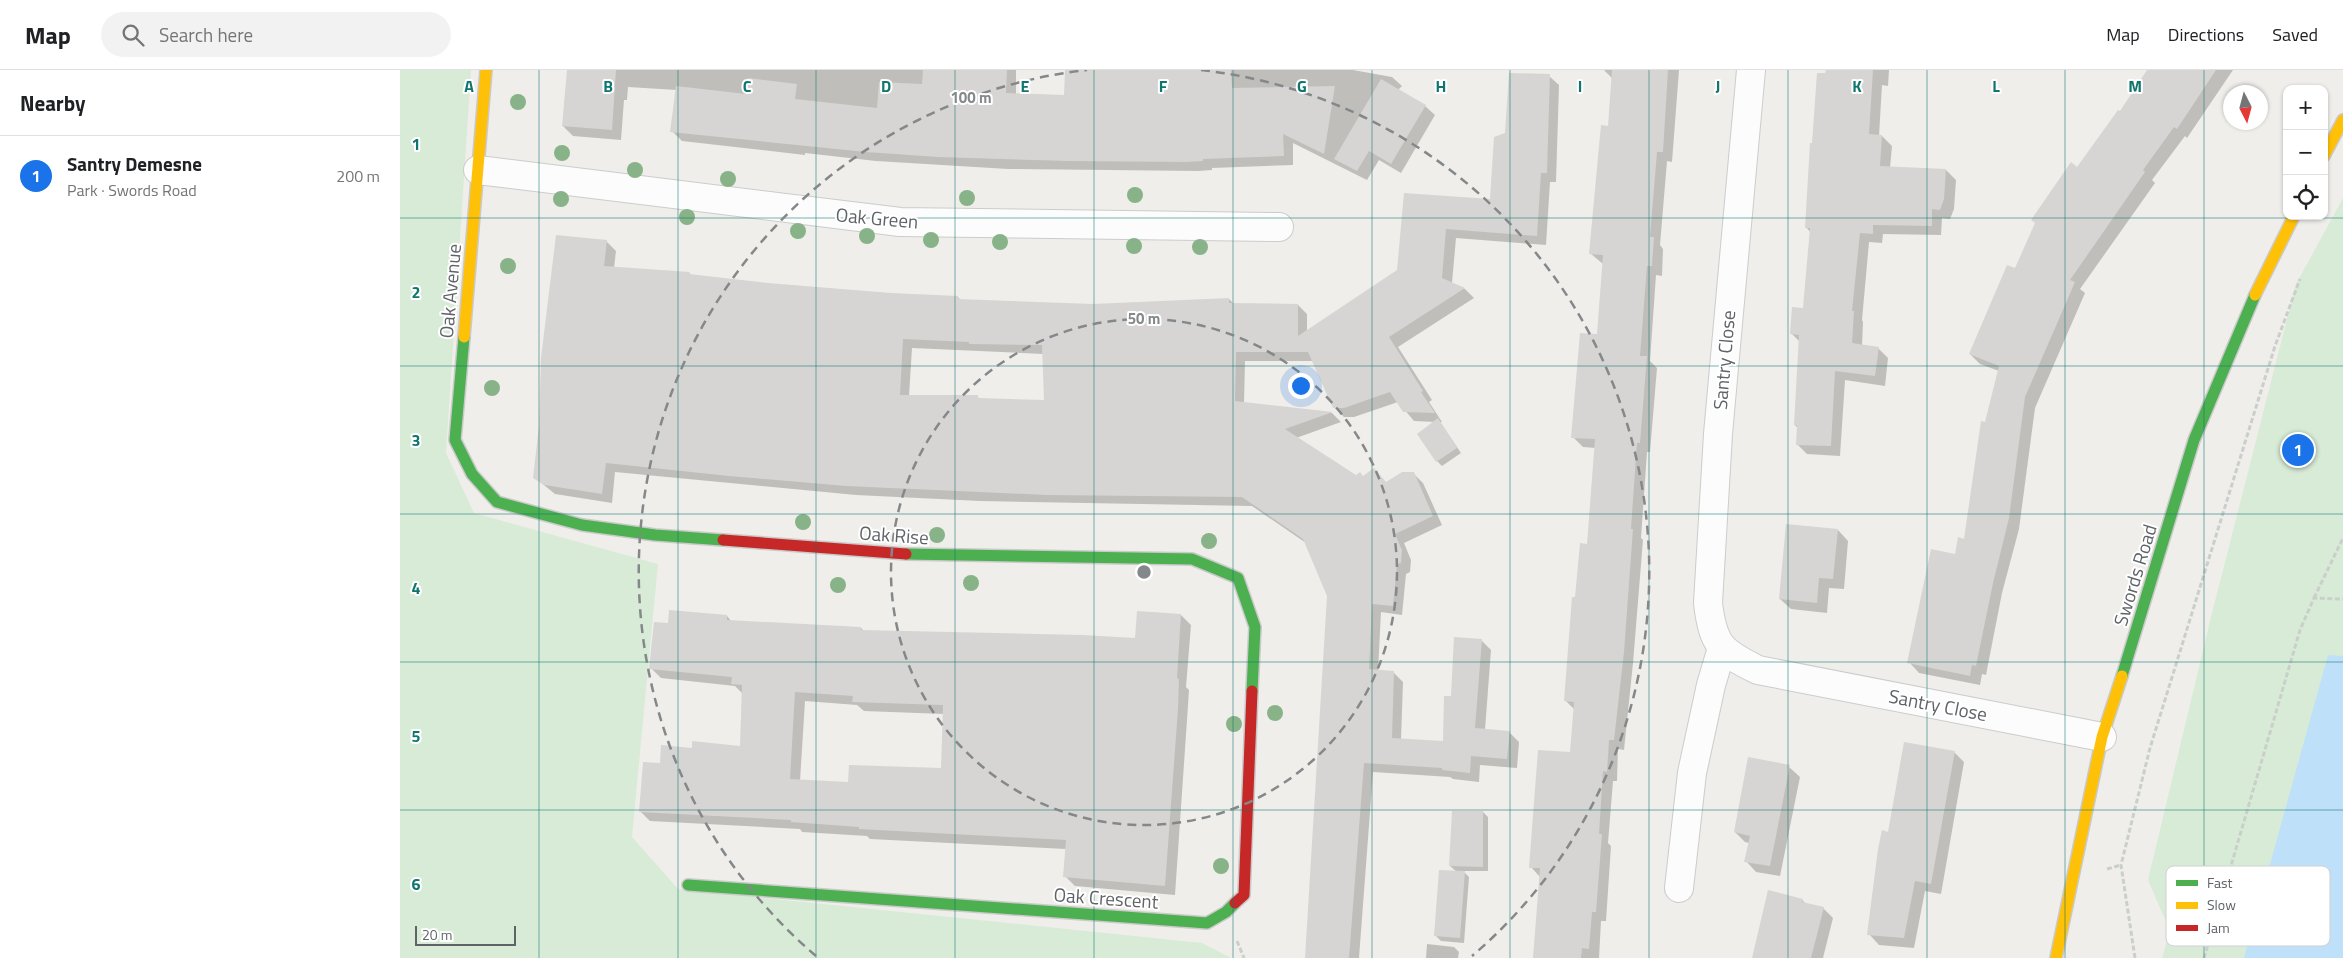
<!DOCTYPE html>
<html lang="en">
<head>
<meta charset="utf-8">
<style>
	body { margin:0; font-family:"Titillium Web",sans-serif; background:#f2f2f2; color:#202124 }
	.controls { position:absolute; right:15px; top:15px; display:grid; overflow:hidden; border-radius:10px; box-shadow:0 1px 4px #0004 }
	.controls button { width:45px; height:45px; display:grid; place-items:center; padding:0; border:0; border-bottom:1px solid #e0e0e0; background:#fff; color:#202124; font:25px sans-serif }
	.compass { position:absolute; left:1823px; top:15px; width:45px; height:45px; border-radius:50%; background:#fff; box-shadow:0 1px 4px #0004; rotate:174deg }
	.scale { position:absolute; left:15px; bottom:12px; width:101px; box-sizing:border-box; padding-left:5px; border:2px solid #5f6368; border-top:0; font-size:14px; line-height:18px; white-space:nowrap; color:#5f6368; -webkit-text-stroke:4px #fff; paint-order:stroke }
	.you { position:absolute; left:900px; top:315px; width:18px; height:18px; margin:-12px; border:4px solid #fff; border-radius:50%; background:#1a73e8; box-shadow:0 0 0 8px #1a73e833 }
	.badge { display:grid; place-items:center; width:32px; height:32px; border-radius:50%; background:#1a73e8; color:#fff; font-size:16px; font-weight:700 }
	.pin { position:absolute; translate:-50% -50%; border:2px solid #fff; box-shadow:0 1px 5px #0006 }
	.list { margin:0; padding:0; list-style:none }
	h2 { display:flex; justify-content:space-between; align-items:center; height:65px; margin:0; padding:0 20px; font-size:21px }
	h2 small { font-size:16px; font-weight:400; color:#757577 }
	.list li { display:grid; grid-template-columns:32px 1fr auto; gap:15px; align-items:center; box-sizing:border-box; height:80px; padding:0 20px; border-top:1px solid #e0e0e0 }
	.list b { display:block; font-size:19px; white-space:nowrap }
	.list p { margin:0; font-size:16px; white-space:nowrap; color:#757577 }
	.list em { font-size:16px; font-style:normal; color:#757577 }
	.icon { flex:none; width:28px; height:28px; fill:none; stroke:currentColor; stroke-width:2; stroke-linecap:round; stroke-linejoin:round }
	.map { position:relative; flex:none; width:1943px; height:888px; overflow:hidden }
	header { display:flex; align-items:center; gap:30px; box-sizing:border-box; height:70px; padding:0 25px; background:#fff; border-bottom:1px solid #e0e0e0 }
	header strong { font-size:24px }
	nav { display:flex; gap:28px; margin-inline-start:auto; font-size:18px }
	.search { width:350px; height:45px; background:#f2f2f2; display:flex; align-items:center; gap:12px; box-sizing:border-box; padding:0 18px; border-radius:28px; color:#757577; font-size:19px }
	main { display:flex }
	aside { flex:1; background:#fff }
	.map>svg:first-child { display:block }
	.green { fill:#d8ebd6 }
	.water { fill:#bfe0f9 }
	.shadow { fill:#0003; fill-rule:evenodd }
	.building { fill:#d6d5d3; fill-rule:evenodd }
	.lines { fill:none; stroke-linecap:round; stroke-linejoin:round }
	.street-casing { stroke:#cbcccc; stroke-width:30 }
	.fast-casing { stroke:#cacacb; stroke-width:14 }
	.slow-casing { stroke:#cacacb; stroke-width:14 }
	.jam-casing { stroke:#cacacb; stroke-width:14 }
	.path { stroke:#cacfcc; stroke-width:3; stroke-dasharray:5 2.5; stroke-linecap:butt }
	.street { stroke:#fdfcfc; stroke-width:28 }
	.fast { stroke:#4caf50; stroke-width:11 }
	.slow { stroke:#ffc107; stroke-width:11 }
	.jam { stroke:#c62828; stroke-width:11 }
	.tree { fill:#88b388 }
	.grid { fill:none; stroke:#0f766e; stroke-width:1; stroke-opacity:0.55 }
	.ring { fill:none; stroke:#84888a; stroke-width:2.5; stroke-dasharray:9 6 }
	.labels { text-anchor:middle; stroke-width:4; stroke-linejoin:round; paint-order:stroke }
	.street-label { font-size:19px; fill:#5f6368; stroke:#fff }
	.key { fill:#fff; stroke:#cfd0d2; stroke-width:1 }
	.key-label { font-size:14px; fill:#5f6368 }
	.grid-label { font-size:16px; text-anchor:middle; font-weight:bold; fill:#0f766e; stroke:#fff; stroke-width:4; stroke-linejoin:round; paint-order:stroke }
	.centre { fill:#84888a; stroke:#fff; stroke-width:2.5 }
	.ring-label { font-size:15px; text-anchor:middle; font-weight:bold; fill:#84888a; stroke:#fff; stroke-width:4; stroke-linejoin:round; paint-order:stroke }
</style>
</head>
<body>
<header>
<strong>Map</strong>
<div class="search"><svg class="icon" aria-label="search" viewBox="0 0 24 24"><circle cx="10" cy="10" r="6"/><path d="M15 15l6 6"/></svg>Search here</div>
<nav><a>Map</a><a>Directions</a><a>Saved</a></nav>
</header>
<main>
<aside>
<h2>Nearby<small></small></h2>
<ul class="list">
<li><span class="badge">1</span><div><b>Santry Demesne</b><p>Park · Swords Road</p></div><em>200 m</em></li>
</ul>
</aside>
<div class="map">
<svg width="1943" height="888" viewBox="0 0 1943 888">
	<rect width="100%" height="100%" fill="#efeeea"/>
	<!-- green -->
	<g class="green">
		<polygon points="0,0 71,0 46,383 74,443 258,494 232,767 278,819 802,873 831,888 0,888"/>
		<polygon points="1943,128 1943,888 1762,888 1770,861 1748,810 1811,547 1896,214"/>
	</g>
	<!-- water -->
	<polygon class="water" points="1928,585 1943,586 1943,888 1844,888"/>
	<!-- shadow -->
	<g class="shadow">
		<polygon points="168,0 616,0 616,24 666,26 666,0 953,0 992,7 1002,16 998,20 1025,36 1035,45 1001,103 979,90 967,110 893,73 893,95 812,98 812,100 798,101 608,99 476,91 405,83 405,85 282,71 272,61 277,20 228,17 227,30 224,30 221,70 173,66 163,56"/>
		<polygon points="1204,0 1279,0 1272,92 1267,91 1260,175 1263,179 1262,206 1256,205 1250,291 1257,298 1250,382 1247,382 1241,468 1243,470 1233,593 1224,680 1218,679 1217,711 1213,711 1208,773 1211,776 1206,851 1201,851 1199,888 1134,888 1140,807 1131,797 1171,683 1175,640 1165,630 1176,529 1189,475 1196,378 1183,377 1173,367 1198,266 1203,194 1190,183 1209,57 1213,9"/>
		<polygon points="1427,0 1489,0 1488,16 1482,15 1479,66 1482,66 1492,76 1490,98 1546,100 1556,110 1554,139 1550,149 1542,148 1541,165 1483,164 1482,173 1469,172 1462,250 1463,252 1462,276 1478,278 1488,288 1485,316 1445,310 1440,386 1407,384 1397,374 1398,358 1395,355 1400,272 1392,264 1404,239 1411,163 1406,157 1414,74"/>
		<polygon points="1749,0 1833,0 1787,68 1785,66 1752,110 1755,113 1680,219 1685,223 1635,338 1619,459 1602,523 1586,605 1582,604 1580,615 1519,603 1509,592 1555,486 1565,470 1586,354 1599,301 1580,294 1570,284 1616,200 1677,99 1720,43"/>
		<path d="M1149 6 1159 15 1156 112H1150L1146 175 1056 168 1052 213 1065 219 1074 228 998 277 1032 330 1029 332 1042 352H1040L1061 383 1042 396 1037 391 1035 352 1014 351 998 332 954 347H944L934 337 914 291H845L844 334 932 343 941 352 896 368 956 406 987 413 1013 403 1023 413 1042 455 1004 473 1011 490 1010 502 1006 504 1002 545 981 542 978 601 993 602 1003 612 1001 670 1045 672 1052 627 1081 570 1091 580 1085 660 1110 663 1119 672 1117 698 1080 695 1079 712 1053 709 1050 707 973 702 959 888H906L928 526 906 473 852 436 580 431 456 425 215 402 212 433 155 424 134 407 206 171 216 181 214 198 289 203 291 205 368 214 491 224 558 227 561 231 693 235 829 229 834 234 898 235 907 244V261L999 201 1005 124 1091 131 1107 63ZM512 278 644 284 645 331 580 329 577 326H509Z"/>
		<polygon points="1438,460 1448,471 1444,519 1429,518 1427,543 1391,539 1380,529"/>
		<path d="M781 545 791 555 786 617 789 620 787 650 775 825 675 816 665 806 666 779 470 769 467 766 402 762 400 759 250 751 240 741 261 695 293 679 342 677V623L335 616 261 608 251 598 269 555 327 546 332 552 461 558 464 561 736 570ZM405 631 457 635 464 641 544 644 542 700 450 714 400 711Z"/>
		<polygon points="1554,682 1564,692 1541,824 1525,821 1514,878 1479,875 1469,864 1489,763"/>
		<polygon points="1389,697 1400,707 1380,806 1356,802 1346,791 1349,773 1345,772 1335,762"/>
		<polygon points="1083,742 1088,747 1088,801 1063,801 1069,807 1064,873 1041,871 1036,866 1057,802 1050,796"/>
		<polygon points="1402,830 1406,834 1423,838 1433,848 1423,888 1353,888"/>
		<polygon points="1027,874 1054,877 1059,882 1058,888 1026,888"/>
	</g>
	<!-- building -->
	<g class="building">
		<polygon points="167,0 216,0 212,60 162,56"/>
		<polygon points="523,0 607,0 606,23 664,25 665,0 831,0 832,18 935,16 924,84 883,64 884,86 803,89 803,91 787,92 668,91 538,87 466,82 270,62 276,16 346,24 348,8 397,14 395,29 477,38 479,12 522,14"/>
		<polygon points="1212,0 1268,0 1263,82 1257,82 1250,167 1254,167 1252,196 1247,196 1240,286 1247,286 1240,373 1237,373 1231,459 1233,459 1224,582 1214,670 1209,670 1207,702 1203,701 1199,764 1202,764 1196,842 1192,842 1189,879 1182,878 1181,888 1133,888 1140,798 1129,798 1138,680 1170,682 1174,632 1164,631 1172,527 1175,527 1180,473 1187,474 1195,369 1171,368 1180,263 1197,264 1203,185 1189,184 1201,55 1208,56"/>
		<polygon points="1426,0 1473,0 1469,64 1482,65 1480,96 1546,99 1544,129 1540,140 1532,139 1532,156 1473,155 1473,164 1460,163 1452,241 1454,241 1452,273 1479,277 1475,306 1435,301 1431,376 1396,375 1397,355 1394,355 1399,265 1390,264 1392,237 1403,238 1410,158 1405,158 1410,73 1412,73 1417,3 1425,3"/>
		<polygon points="1747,0 1816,0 1777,59 1774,57 1743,100 1745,102 1670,210 1675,212 1625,327 1609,448 1593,513 1576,596 1572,595 1570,606 1507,593 1531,479 1555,484 1558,467 1564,469 1581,351 1585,352 1599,296 1569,284 1607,195 1615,198 1635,153 1631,150 1671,92 1677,97 1718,40 1720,41"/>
		<path d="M1109 3 1150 4 1147 103H1141L1137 166 1046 159 1042 208 1065 218 989 267 1023 321 1021 322 1035 343 1003 342 990 322 944 338H933L908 282H836L835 331 933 342 885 359 956 405 960 402 963 406 974 398 986 412 1002 402H1014L1033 446 995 464 1002 480 1001 493 997 494 993 536 972 534 969 599 994 601 992 668 1043 671 1044 626H1051L1054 567 1082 569 1075 658 1110 661 1107 689 1071 686 1070 703 1042 700V698L964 693 949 888H905L927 526 903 469 842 427 647 425 446 416 329 406 206 393 202 424 144 415 133 408 139 356 141 288 156 165 207 170 204 196 290 202 289 204 368 213 491 223 558 226V229L693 234 829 228V233L898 234V266L997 200 1004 123 1090 129 1094 67 1105 63ZM503 269 569 272V274L642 275 644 330 578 328V325H500Z"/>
		<polygon points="981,9 1026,35 991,94 969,81 957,101 934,89"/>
		<polygon points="1038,348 1057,378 1036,392 1017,364"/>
		<polygon points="1386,454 1438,459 1433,509 1419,508 1417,533 1379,529"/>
		<path d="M269 540 327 545V550L461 557V560L683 565 735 568 737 541 781 544 777 608 779 609 778 639 765 816 663 807 666 770 459 759V757L391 752V750L239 742 243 692 260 693 261 675 292 678V671L340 676 342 615 331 614 332 607 249 599 254 552 268 553ZM395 622 453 626 452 632 543 635 541 698 449 695 448 712 390 709Z"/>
		<polygon points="1504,672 1555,681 1531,814 1515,811 1504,868 1467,865 1478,779 1482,760 1488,762"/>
		<polygon points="1348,687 1390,695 1370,796 1344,792 1350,766 1334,762"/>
		<polygon points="1052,741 1083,741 1083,797 1049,796"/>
		<polygon points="1039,800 1065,801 1060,868 1034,866"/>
		<polygon points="1368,820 1403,829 1402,832 1424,837 1411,888 1352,888"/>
	</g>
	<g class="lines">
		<defs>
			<g id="street">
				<path d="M1351 0 1318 364 1308 533C1313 575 1321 582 1358 600L1702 667"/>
				<polyline points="78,100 500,152 879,157"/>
				<polyline points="1279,818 1292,703 1311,615 1322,578"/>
			</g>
			<g id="fast">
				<polyline points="64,267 55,370 72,404 97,432 182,455 255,465 323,470"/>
				<polyline points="506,484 792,489 838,508 855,557 852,621"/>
				<polyline points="1722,606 1794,370 1855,225"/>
				<polyline points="288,815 807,853 826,842 835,833"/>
			</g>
			<g id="slow">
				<polyline points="1924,86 1943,50"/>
				<polyline points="1855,225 1894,146"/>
				<polyline points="64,267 86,0"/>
				<polyline points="1656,888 1702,667 1722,606"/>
			</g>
			<g id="jam">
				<polyline points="323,470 506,484"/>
				<polyline points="835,833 844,825 852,621"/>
			</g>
		</defs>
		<!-- street casing -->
		<use href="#street" class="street-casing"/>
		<!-- fast casing -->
		<use href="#fast" class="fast-casing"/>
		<!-- slow casing -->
		<use href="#slow" class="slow-casing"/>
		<!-- jam casing -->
		<use href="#jam" class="jam-casing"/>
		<!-- path -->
		<g class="path">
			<polyline points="1914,528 1943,468"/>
			<polyline points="1707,799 1721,795"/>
			<polyline points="837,871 844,888"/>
			<polyline points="1735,888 1721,795 1750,678 1875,276 1900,209"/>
			<polyline points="1804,888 1900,560 1914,528 1943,529"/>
		</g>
		<!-- street -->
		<use href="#street" class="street"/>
		<!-- fast -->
		<use href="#fast" class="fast"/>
		<!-- slow -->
		<use href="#slow" class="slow"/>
		<!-- jam -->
		<use href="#jam" class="jam"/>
	</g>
	<!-- trees -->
	<g class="tree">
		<circle cx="118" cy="32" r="8"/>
		<circle cx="162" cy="83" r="8"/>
		<circle cx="235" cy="100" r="8"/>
		<circle cx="328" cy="109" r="8"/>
		<circle cx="735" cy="125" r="8"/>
		<circle cx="567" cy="128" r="8"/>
		<circle cx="161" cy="129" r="8"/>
		<circle cx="287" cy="147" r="8"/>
		<circle cx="398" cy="161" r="8"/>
		<circle cx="467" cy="166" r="8"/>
		<circle cx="531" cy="170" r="8"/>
		<circle cx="600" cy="172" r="8"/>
		<circle cx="734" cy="176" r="8"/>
		<circle cx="800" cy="177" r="8"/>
		<circle cx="108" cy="196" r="8"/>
		<circle cx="92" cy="318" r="8"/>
		<circle cx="403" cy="452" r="8"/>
		<circle cx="537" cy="465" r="8"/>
		<circle cx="809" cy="471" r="8"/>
		<circle cx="571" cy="513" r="8"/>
		<circle cx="438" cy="515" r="8"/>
		<circle cx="875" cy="643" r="8"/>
		<circle cx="834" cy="654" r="8"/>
		<circle cx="821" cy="796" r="8"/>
	</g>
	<!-- grid -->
	<path class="grid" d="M139 0V888M278 0V888M416 0V888M555 0V888M694 0V888M833 0V888M972 0V888M1110 0V888M1249 0V888M1388 0V888M1527 0V888M1665 0V888M1804 0V888M0 148H1943M0 296H1943M0 444H1943M0 592H1943M0 740H1943"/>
	<!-- distance rings -->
	<g class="ring">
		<circle cx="744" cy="502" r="253"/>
		<path d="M416 886A505 505 0 0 1 687 0M801 0A505 505 0 0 1 1072 886"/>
	</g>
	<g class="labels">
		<!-- street labels -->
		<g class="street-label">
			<text transform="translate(477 148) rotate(5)" y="7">Oak Green</text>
			<text transform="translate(50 221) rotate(-85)" y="7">Oak Avenue</text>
			<text transform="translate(1324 290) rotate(-85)" y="7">Santry Close</text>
			<text transform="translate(494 465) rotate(4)" y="7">Oak Rise</text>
			<text transform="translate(1735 505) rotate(-73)" y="7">Swords Road</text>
			<text transform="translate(1538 635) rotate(11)" y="7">Santry Close</text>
			<text transform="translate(706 828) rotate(4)" y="7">Oak Crescent</text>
		</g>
	</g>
	<!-- legend -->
	<rect x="1766" y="796" width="164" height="80" rx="8" class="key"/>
	<rect x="1776" y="810" width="22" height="6" fill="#4caf50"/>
	<rect x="1776" y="832" width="22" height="7" fill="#ffc107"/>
	<rect x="1776" y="855" width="22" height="6" fill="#c62828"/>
	<g class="key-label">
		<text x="1807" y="818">Fast</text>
		<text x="1807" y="840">Slow</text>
		<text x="1807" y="863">Jam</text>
	</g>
	<g class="grid-label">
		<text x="69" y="22">A</text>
		<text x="208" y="22">B</text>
		<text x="347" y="22">C</text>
		<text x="486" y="22">D</text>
		<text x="625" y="22">E</text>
		<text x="763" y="22">F</text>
		<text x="902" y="22">G</text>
		<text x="1041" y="22">H</text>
		<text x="1180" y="22">I</text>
		<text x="1318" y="22">J</text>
		<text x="1457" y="22">K</text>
		<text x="1596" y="22">L</text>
		<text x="1735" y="22">M</text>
		<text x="16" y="80">1</text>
		<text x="16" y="228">2</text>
		<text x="16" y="376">3</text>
		<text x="16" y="524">4</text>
		<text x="16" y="672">5</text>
		<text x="16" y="820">6</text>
	</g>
	<circle cx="744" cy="502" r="8" class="centre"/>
	<g class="ring-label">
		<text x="571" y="33">100 m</text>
		<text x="744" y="254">50 m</text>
	</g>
</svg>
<div class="controls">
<button>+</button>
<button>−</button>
<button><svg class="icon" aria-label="locate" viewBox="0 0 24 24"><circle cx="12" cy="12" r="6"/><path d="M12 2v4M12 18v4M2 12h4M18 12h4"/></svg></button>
</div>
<svg class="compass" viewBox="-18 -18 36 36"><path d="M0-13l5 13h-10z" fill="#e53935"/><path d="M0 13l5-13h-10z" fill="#757577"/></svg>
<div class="scale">20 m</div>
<div class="you"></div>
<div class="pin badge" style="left:1898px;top:380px">1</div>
</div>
</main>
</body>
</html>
